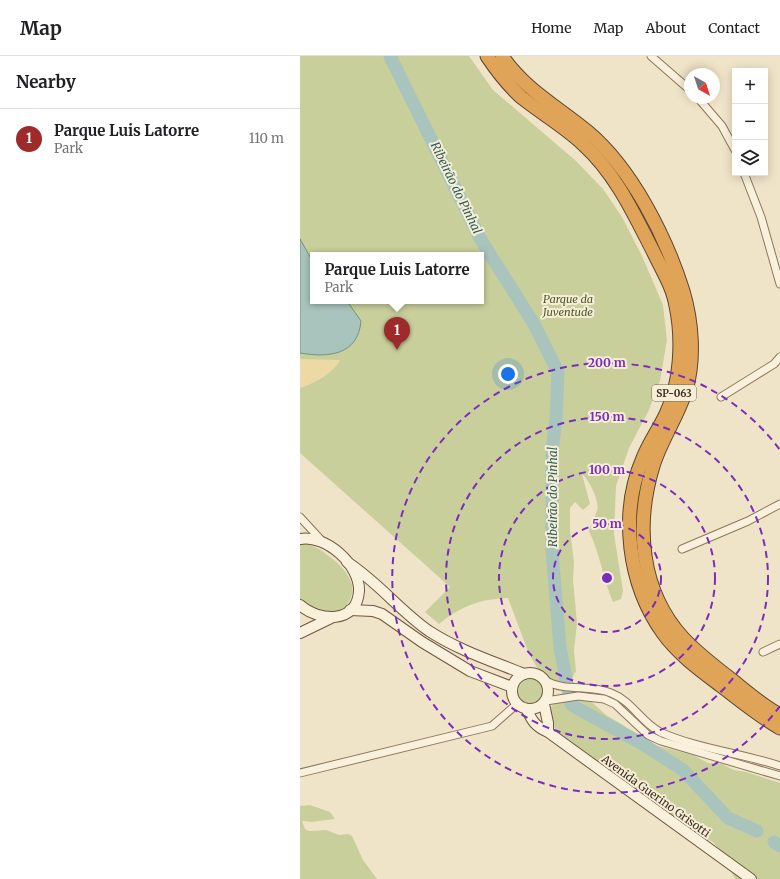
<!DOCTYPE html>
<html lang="en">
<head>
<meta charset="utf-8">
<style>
	body { margin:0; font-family:Merriweather,serif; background:#f2f2f2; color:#202124 }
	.controls { position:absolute; right:12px; top:12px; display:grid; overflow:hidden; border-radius:0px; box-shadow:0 2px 10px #0003 }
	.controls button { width:36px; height:36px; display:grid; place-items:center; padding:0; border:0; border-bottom:1px solid #e0e0e0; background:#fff; color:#202124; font:20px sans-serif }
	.compass { position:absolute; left:384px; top:12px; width:36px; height:36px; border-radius:50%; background:#fff; box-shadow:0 2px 10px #0003; rotate:141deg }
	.you { position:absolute; left:208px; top:318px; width:14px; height:14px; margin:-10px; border:3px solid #fff; border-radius:50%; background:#1a73e8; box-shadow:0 0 0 6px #1a73e833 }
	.badge { display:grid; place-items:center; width:26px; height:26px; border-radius:50%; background:#9e2a2b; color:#fff; font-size:13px; font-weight:700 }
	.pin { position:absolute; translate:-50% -33px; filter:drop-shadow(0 1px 2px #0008) }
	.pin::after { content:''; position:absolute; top:21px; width:14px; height:12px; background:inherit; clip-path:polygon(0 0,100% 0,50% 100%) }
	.popup { position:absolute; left:10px; top:196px; width:174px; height:52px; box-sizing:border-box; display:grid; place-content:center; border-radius:0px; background:#fff; filter:drop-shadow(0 1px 3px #0005); font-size:13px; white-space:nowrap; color:#757577 }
	.popup b { font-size:15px; color:#202124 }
	.popup::after { content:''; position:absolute; left:50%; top:100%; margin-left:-8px; border:8px solid transparent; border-top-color:#fff }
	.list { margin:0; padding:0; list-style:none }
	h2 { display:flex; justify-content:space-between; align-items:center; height:52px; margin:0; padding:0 16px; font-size:17px }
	h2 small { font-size:13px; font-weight:400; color:#757577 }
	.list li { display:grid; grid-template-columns:26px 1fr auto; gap:12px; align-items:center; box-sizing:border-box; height:60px; padding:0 16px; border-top:1px solid #e0e0e0 }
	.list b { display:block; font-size:15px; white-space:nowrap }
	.list p { margin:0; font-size:13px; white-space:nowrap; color:#757577 }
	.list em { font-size:13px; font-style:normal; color:#757577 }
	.icon { flex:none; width:22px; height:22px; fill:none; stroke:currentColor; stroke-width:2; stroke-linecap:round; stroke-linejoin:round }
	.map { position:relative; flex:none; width:480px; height:823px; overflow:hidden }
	header { display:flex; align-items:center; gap:24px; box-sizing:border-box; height:56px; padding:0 20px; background:#fff; border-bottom:1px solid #e0e0e0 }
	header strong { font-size:19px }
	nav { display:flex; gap:22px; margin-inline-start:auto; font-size:14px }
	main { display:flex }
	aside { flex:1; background:#fff }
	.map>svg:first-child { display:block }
	.green { fill:#c9cf9b; fill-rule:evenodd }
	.sand { fill:#ecd9a5 }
	.water { fill:#a9c4bc; stroke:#6f938a }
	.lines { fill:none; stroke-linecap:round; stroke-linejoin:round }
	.river { stroke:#a9c4bc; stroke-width:13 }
	.street-casing { stroke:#8d765c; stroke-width:9 }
	.secondary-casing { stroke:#6f573f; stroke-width:12 }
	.highway-casing { stroke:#5b4430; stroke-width:15 }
	.street { stroke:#faf1dc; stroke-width:7 }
	.secondary { stroke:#faf1dc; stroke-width:10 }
	.highway { stroke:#e0a458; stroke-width:13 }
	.ring { fill:none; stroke:#7b2cbf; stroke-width:2; stroke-dasharray:7 5 }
	.labels { text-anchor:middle; stroke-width:4; stroke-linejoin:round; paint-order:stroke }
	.shield { fill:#f7eed8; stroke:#756857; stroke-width:1 }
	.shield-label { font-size:10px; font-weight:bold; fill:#3d2e20 }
	.park-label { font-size:11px; font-style:italic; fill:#4d5a26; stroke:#f7eed8 }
	.street-label { font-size:11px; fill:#3d2e20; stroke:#f7eed8 }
	.water-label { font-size:12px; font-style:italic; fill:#2f5d5a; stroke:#f7eed8 }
	.centre { fill:#7b2cbf; stroke:#f7eed8; stroke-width:2 }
	.ring-label { font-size:12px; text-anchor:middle; font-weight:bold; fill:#7b2cbf; stroke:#f7eed8; stroke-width:4; stroke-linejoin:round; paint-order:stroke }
</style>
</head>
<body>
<header>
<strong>Map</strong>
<nav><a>Home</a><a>Map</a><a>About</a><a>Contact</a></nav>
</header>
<main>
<aside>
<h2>Nearby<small></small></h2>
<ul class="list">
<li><span class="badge">1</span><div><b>Parque Luis Latorre</b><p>Park</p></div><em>110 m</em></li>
</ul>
</aside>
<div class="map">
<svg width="480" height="823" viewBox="0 0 480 823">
	<rect width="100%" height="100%" fill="#f0e4c8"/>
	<!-- green -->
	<g class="green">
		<path d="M0 0H169L193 34 276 105 303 133 322 161 342 200 363 249 367 284 360 325 349 354 329 392 316 430 314 478 323 535 321 543 313 546C303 523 300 498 289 475 291 468 295 461 297 455 300 445 289 424 282 418L290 448 283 454 275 446 270 452V474L274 506 273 524 277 567 274 595 276 615 271 624 260 628 238 613 229 598 208 542C180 543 161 550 139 568L125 556 150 531 0 397ZM13 199H181V245H13Z"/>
		<path d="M0 488C9 487 18 492 26 498 41 508 63 529 47 548 44 553 37 557 31 557 19 557 10 550 0 544Z"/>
		<circle cx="231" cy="636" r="13"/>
		<path d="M287 642 306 659 323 669 342 686 393 699 408 707 422 708 434 714 446 716 480 727V823H435L420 794 413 786 389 773 263 683C256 676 241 656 255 647 261 644 279 643 287 642Z"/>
		<polygon points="10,749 30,756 35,763 12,766 2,765 5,773 9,775 26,774 39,779 48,778 52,780 63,804 77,823 0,823 0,750"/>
	</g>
	<!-- sand -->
	<path class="sand" d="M0 303 40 304C34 317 13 328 0 332Z"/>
	<!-- water -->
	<path class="water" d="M0 183 13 206V245H47L61 265C58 299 29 302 0 297Z"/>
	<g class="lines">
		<!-- river -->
		<g class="river">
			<polyline points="90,0 181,184 234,268 258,316 256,363 252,395 252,495 260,591 270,645 272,649 282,655 341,687 383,714 428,762 457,775"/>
			<polyline points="474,786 480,790"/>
		</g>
		<defs>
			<g id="street">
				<polyline points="351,0 390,34"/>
				<polyline points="398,42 422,70 435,94"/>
				<polyline points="444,117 461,161 480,228"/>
				<polyline points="421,341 474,308 480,301"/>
				<polyline points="0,461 23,486"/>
				<polyline points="382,493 448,465 480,448"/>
				<polyline points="463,596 480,588"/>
				<path d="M246 625C266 636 289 628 311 637 332 645 341 666 360 676 398 693 441 697 480 710"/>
				<polyline points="246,645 278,640 304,643 315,648 348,679 361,685 480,720"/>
				<polyline points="0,717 192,670 217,648"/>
			</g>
			<g id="secondary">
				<path d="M0 483C26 478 60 509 59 535 57 568 19 566 0 549"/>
				<path d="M47 506C78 526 99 554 129 575 158 594 192 605 224 618"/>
				<polyline points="50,554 73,555 82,558 122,586 170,615 212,631"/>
				<polyline points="0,577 31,562"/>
				<circle cx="230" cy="635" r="18"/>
				<polyline points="244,648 248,667 248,676"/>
				<path d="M227 654C232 665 236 671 248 676L451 823"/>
			</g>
			<g id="highway">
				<path d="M187 0C197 15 208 29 221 41 241 57 264 70 283 88 316 118 334 158 354 197 362 214 373 231 376 250 383 283 381 327 366 358 359 373 349 387 343 402 319 457 328 528 363 577 378 598 400 614 420 629 440 644 459 660 480 672"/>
				<path d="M202 0C224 33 258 51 288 76 332 113 366 181 383 235 392 265 395 303 386 334 378 360 361 384 353 410 335 469 340 535 383 582 398 598 415 611 432 624 447 636 463 650 480 659"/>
			</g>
		</defs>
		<!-- street casing -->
		<use href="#street" class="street-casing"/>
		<!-- secondary casing -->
		<use href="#secondary" class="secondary-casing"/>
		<!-- highway casing -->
		<use href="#highway" class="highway-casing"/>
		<!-- street -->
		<use href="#street" class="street"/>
		<!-- secondary -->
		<use href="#secondary" class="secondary"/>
		<!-- highway -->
		<use href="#highway" class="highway"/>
	</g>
	<!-- distance rings -->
	<g class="ring">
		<circle cx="307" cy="522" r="54"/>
		<circle cx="307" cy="522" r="108"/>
		<circle cx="307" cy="522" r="161"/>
		<path d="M480 650A215 215 0 1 1 480 394"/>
	</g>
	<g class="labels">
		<!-- shield labels -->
		<rect class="shield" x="352" y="329" width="44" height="16" rx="3"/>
		<g class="shield-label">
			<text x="374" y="341">SP-063</text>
		</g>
		<!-- park labels -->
		<g class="park-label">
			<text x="268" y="247">Parque da<tspan x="268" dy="13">Juventude</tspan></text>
		</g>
		<!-- street labels -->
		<g class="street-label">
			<text transform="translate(356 740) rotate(36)" y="4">Avenida Guerino Grisotti</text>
		</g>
		<!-- water labels -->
		<g class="water-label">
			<text transform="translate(156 132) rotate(64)" y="4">Ribeirão do Pinhal</text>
			<text transform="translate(253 441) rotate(-90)" y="4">Ribeirão do Pinhal</text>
		</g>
	</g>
	<circle cx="307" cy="522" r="6" class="centre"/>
	<g class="ring-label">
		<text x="307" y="311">200 m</text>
		<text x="307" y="365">150 m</text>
		<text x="307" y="418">100 m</text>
		<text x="307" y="472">50 m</text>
	</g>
</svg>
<div class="controls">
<button>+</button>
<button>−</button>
<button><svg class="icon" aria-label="layers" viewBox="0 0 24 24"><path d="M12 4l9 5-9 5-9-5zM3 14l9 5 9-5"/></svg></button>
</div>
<svg class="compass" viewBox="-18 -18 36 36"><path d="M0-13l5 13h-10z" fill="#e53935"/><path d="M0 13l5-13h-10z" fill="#757577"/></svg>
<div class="you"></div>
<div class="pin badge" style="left:97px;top:294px">1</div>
<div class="popup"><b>Parque Luis Latorre</b>Park</div>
</div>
</main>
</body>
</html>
